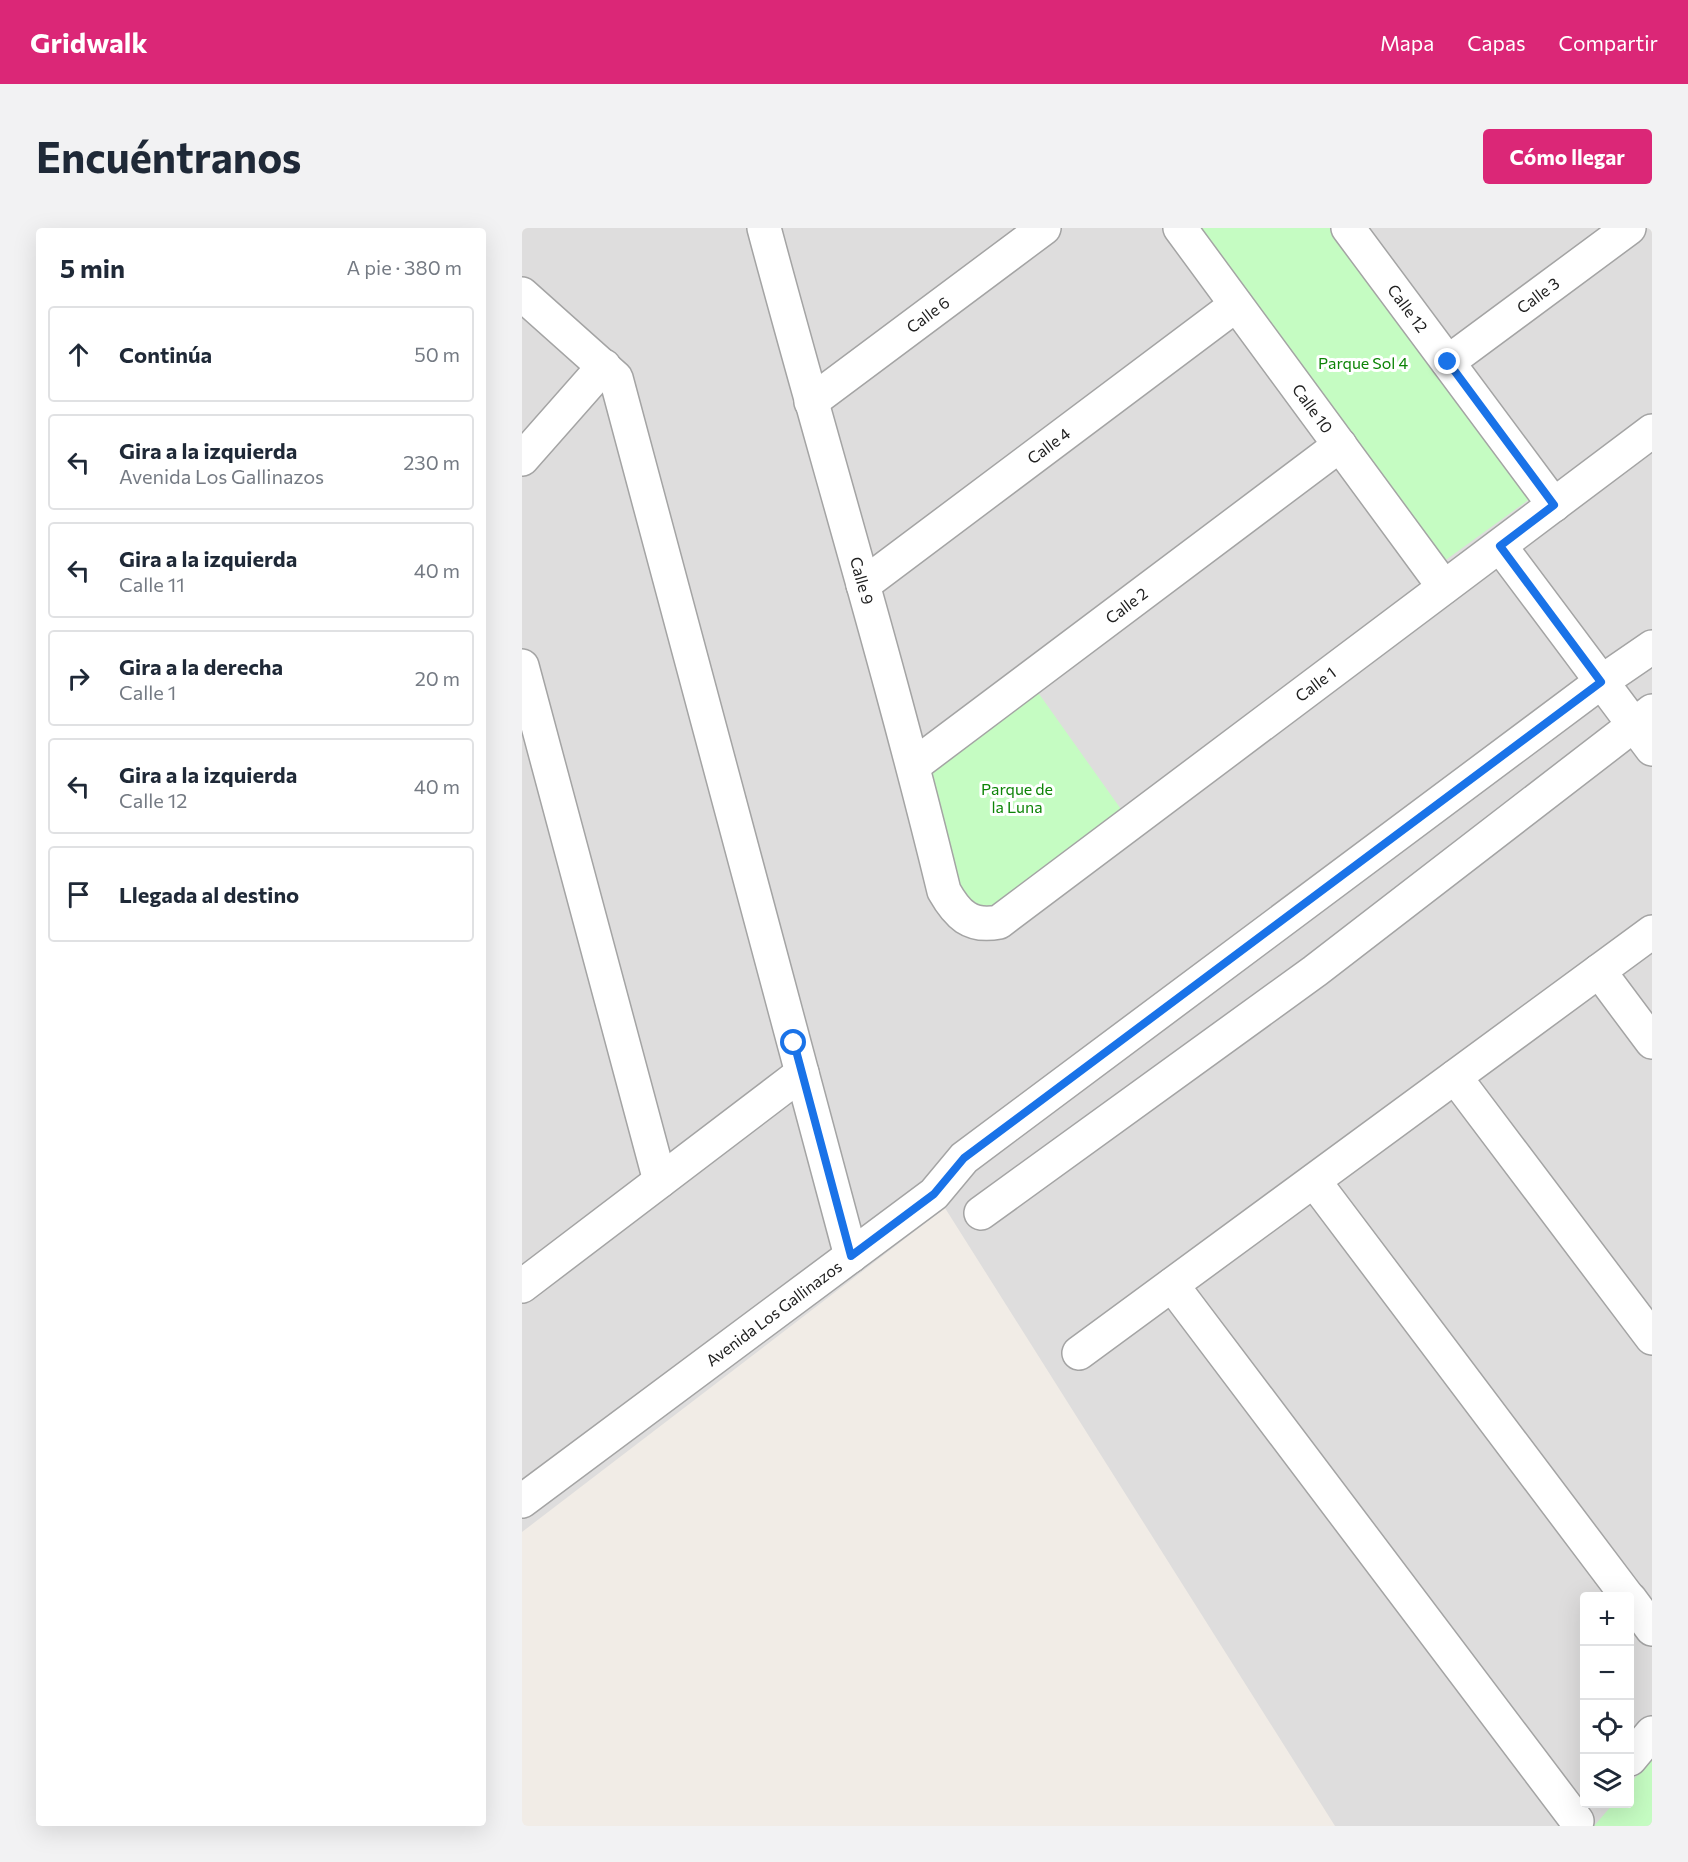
<!DOCTYPE html>
<html lang="es">
<head>
<meta charset="utf-8">
<style>
	body { margin:0; font-family:Commissioner,sans-serif; background:#f2f2f3; color:#1f2937 }
	.controls { position:absolute; right:18px; bottom:18px; display:grid; overflow:hidden; border-radius:6px; box-shadow:0 6px 24px #0002 }
	.controls button { width:54px; height:54px; display:grid; place-items:center; padding:0; border:0; border-bottom:2px solid #e0e1e3; background:#fff; color:#1f2937; font:30px sans-serif }
	.stop { position:absolute; width:18px; height:18px; margin:-14px; border:4px solid #1a73e8; border-radius:50%; background:#fff }
	.stop.end { background:#1a73e8; border-color:#fff; box-shadow:0 2px 6px #0008 }
	.list { margin:0; padding:0; list-style:none }
	h2 { display:flex; justify-content:space-between; align-items:center; height:78px; margin:0; padding:0 24px; font-size:26px }
	h2 small { font-size:20px; font-weight:400; color:#747a83 }
	.list li { display:grid; grid-template-columns:39px 1fr auto; gap:18px; align-items:center; box-sizing:border-box; height:96px; margin:0 12px 12px; padding:0 12px; border:2px solid #e0e1e3; border-radius:6px }
	.list b { display:block; font-size:22px; white-space:nowrap }
	.list p { margin:0; font-size:20px; white-space:nowrap; color:#747a83 }
	.list em { font-size:20px; font-style:normal; color:#747a83 }
	.icon { flex:none; width:33px; height:33px; fill:none; stroke:currentColor; stroke-width:2; stroke-linecap:round; stroke-linejoin:round }
	.map { position:relative; flex:none; width:1130px; height:1598px; overflow:hidden; border-radius:6px }
	header { display:flex; align-items:center; gap:36px; box-sizing:border-box; height:84px; padding:0 30px; background:#db2777; color:#fff }
	header strong { font-size:28px }
	nav { display:flex; gap:33px; margin-inline-start:auto; font-size:21px }
	.intro { display:flex; align-items:center; justify-content:space-between; box-sizing:border-box; height:144px; padding:0 36px }
	h1 { margin:0; font-size:42px }
	.button { padding:15px 27px; border-radius:6px; background:#db2777; color:#fff; font-size:21px; font-weight:700 }
	main { display:flex; gap:36px; padding:0 36px }
	aside { flex:1; background:#fff; border-radius:6px; box-shadow:0 6px 24px #0002 }
	.map>svg:first-child { display:block }
	.residential { fill:#dedddd; fill-rule:evenodd }
	.park { fill:#c5fcc2 }
	.lines { fill:none; stroke-linecap:round; stroke-linejoin:round }
	.minor-casing { stroke:#a4a4a4; stroke-width:36 }
	.minor { stroke:#fff; stroke-width:33 }
	.route { stroke:#1a73e8; stroke-width:8 }
	.labels { text-anchor:middle; stroke-width:6; stroke-linejoin:round; paint-order:stroke }
	.street-label { font-size:16px; fill:#202020; stroke:#fff }
	.park-label { font-size:16px; fill:#0d8407; stroke:#fff }
</style>
</head>
<body>
<header>
<strong>Gridwalk</strong>
<nav><a>Mapa</a><a>Capas</a><a>Compartir</a></nav>
</header>
<div class="intro"><h1>Encuéntranos</h1><a class="button">Cómo llegar</a></div>
<main>
<aside>
<h2>5 min<small>A pie · 380 m</small></h2>
<ul class="list">
<li><svg class="icon" aria-label="ahead" viewBox="0 0 24 24"><path d="M12 20V5M6 11l6-6 6 6"/></svg><div><b>Continúa</b></div><em>50 m</em></li>
<li><svg class="icon" aria-label="left" viewBox="0 0 24 24"><path d="M17 20v-9H6M10 6l-5 5 5 5"/></svg><div><b>Gira a la izquierda</b><p>Avenida Los Gallinazos</p></div><em>230 m</em></li>
<li><svg class="icon" aria-label="left" viewBox="0 0 24 24"><path d="M17 20v-9H6M10 6l-5 5 5 5"/></svg><div><b>Gira a la izquierda</b><p>Calle 11</p></div><em>40 m</em></li>
<li><svg class="icon" aria-label="right" viewBox="0 0 24 24"><path d="M7 20v-9h11M14 6l5 5-5 5"/></svg><div><b>Gira a la derecha</b><p>Calle 1</p></div><em>20 m</em></li>
<li><svg class="icon" aria-label="left" viewBox="0 0 24 24"><path d="M17 20v-9H6M10 6l-5 5 5 5"/></svg><div><b>Gira a la izquierda</b><p>Calle 12</p></div><em>40 m</em></li>
<li><svg class="icon" aria-label="arrive" viewBox="0 0 24 24"><path d="M6 21V4h12l-3 4 3 4H6"/></svg><div><b>Llegada al destino</b></div></li>
</ul>
</aside>
<div class="map">
<svg width="1130" height="1598" viewBox="0 0 1130 1598">
	<rect width="100%" height="100%" fill="#f1ece6"/>
	<!-- residential -->
	<path class="residential" d="M0 0H1130V1598H813L423 980 0 1304ZM1062 1368H1108V1576H1062Z"/>
	<!-- park -->
	<g class="park">
		<polygon points="673,0 808,0 1009,270 921,334"/>
		<polygon points="515,463 601,584 486,669 466,679 447,674 436,654 407,543"/>
		<polygon points="1130,1530 1130,1598 1072,1598 1091,1576 1108,1576 1108,1556"/>
	</g>
	<g class="lines">
		<defs>
			<g id="minor">
				<path id="s1" d="M242 0C301 221 368 440 422 663 435 686 448 700 477 694L1130 203"/>
				<path id="s2" d="M658 0 922 359"/>
				<path id="s3" d="M826 0 1032 277"/>
				<polyline points="0,66 94,150 329,1028"/>
				<path id="s4" d="M926 134 1107 0"/>
				<path id="s5" d="M289 174 522 0"/>
				<polyline points="0,231 82,138"/>
				<polyline points="978,318 1130,521"/>
				<path id="s6" d="M341 357 714 77"/>
				<polyline points="0,438 138,953"/>
				<path id="s7" d="M391 538 818 217"/>
				<polyline points="1077,743 1130,814"/>
				<polyline points="933,849 1130,1110"/>
				<polyline points="792,953 1105,1368"/>
				<polyline points="459,985 793,743 1130,483"/>
				<polyline points="650,1057 1055,1593"/>
				<polyline points="0,1058 280,845"/>
				<polyline points="557,1125 1130,704"/>
				<path id="s8" d="M0 1273 412 966 442 930 1079 454 1130 419"/>
				<polyline points="1108,1371 1130,1401"/>
				<polyline points="1108,1531 1130,1505"/>
			</g>
		</defs>
		<!-- minor casing -->
		<use href="#minor" class="minor-casing"/>
		<!-- minor -->
		<use href="#minor" class="minor"/>
	</g>
	<g class="lines">
		<!-- route -->
		<polyline class="route" points="272,815 329,1028 412,966 442,930 1079,454 978,318 1032,277 926,134"/>
	</g>
	<g class="labels">
		<!-- street labels -->
		<g class="street-label">
			<text dy="6" stroke="none"><textPath href="#s4" startOffset="112">Calle 3</textPath></text>
			<text dy="6" stroke="none"><textPath href="#s3" startOffset="100">Calle 12</textPath></text>
			<text dy="6" stroke="none"><textPath href="#s5" startOffset="146">Calle 6</textPath></text>
			<text dy="6" stroke="none"><textPath href="#s2" startOffset="224">Calle 10</textPath></text>
			<text dy="6" stroke="none"><textPath href="#s6" startOffset="232">Calle 4</textPath></text>
			<text dy="6" stroke="none"><textPath href="#s1" startOffset="366">Calle 9</textPath></text>
			<text dy="6" stroke="none"><textPath href="#s7" startOffset="267">Calle 2</textPath></text>
			<text dy="6" stroke="none"><textPath href="#s1" startOffset="1152">Calle 1</textPath></text>
			<text dy="6" stroke="none"><textPath href="#s8" startOffset="314">Avenida Los Gallinazos</textPath></text>
		</g>
		<!-- park labels -->
		<g class="park-label">
			<text x="841" y="141">Parque Sol 4</text>
			<text x="495" y="567">Parque de<tspan x="495" dy="18">la Luna</tspan></text>
		</g>
	</g>
</svg>
<div class="controls">
<button>+</button>
<button>−</button>
<button><svg class="icon" aria-label="locate" viewBox="0 0 24 24"><circle cx="12" cy="12" r="6"/><path d="M12 2v4M12 18v4M2 12h4M18 12h4"/></svg></button>
<button><svg class="icon" aria-label="layers" viewBox="0 0 24 24"><path d="M12 4l9 5-9 5-9-5zM3 14l9 5 9-5"/></svg></button>
</div>
<div class="stop" style="left:272px;top:815px"></div>
<div class="stop end" style="left:926px;top:134px"></div>
</div>
</main>
</body>
</html>
